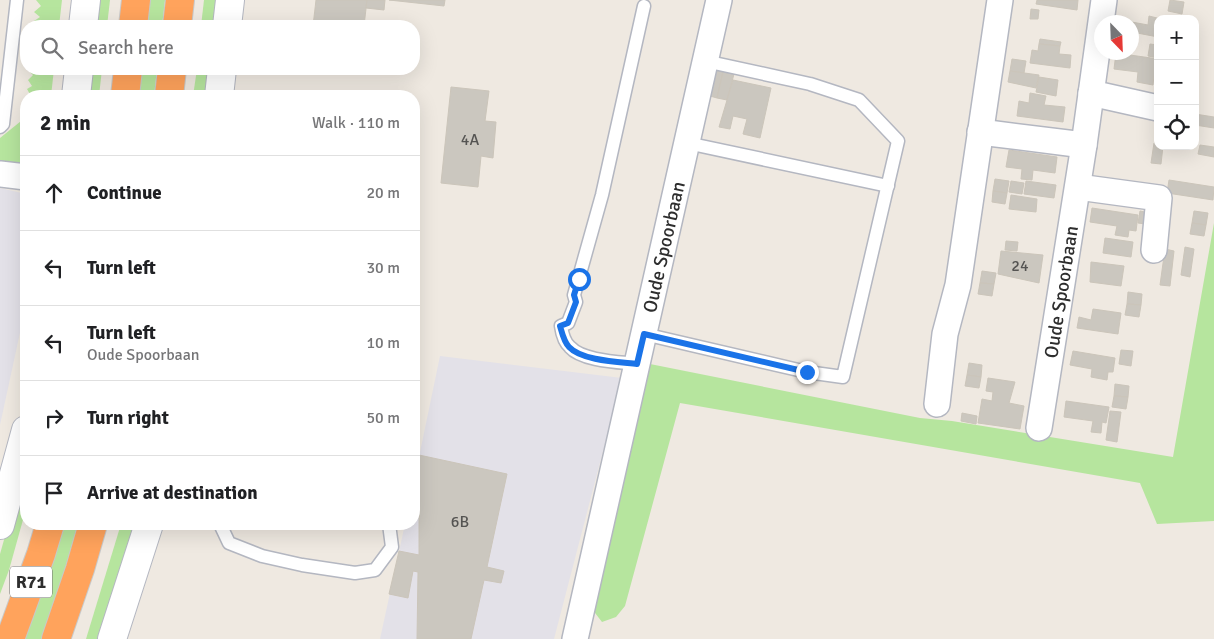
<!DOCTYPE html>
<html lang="en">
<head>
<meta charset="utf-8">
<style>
	body { margin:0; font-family:Signika,sans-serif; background:#f6f6f6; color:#202124 }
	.controls { position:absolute; right:15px; top:15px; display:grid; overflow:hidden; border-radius:10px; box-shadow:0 5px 20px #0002 }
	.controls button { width:45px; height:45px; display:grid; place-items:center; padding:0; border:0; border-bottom:1px solid #e0e0e0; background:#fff; color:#202124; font:25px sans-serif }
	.compass { position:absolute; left:1094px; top:15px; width:45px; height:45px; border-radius:50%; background:#fff; box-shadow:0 5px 20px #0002; rotate:157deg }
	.stop { position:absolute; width:15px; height:15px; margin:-11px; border:4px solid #1a73e8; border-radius:50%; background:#fff }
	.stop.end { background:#1a73e8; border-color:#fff; box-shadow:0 1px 5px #0008 }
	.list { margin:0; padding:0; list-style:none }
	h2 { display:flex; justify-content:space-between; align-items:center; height:65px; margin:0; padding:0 20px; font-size:21px }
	h2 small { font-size:16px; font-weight:400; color:#757577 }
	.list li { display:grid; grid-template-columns:32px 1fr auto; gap:15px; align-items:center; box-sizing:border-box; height:75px; padding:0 20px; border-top:1px solid #e0e0e0 }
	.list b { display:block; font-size:19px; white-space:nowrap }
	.list p { margin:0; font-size:16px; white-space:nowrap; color:#757577 }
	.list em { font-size:16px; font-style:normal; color:#757577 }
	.icon { flex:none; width:28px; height:28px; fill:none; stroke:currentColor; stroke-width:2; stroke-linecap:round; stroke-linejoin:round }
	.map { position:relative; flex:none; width:1214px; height:639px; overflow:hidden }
	.search { position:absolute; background:#fff; box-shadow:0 5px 20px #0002; left:20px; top:20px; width:400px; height:55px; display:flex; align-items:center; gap:12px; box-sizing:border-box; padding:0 18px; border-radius:20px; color:#757577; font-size:19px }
	.panel { position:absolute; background:#fff; box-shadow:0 5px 20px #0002; left:20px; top:90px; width:400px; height:440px; border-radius:20px }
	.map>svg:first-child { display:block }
	.industrial { fill:#e3e1e8 }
	.green { fill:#b6e59e }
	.building { fill:#cbc7bf; stroke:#cbc5ba }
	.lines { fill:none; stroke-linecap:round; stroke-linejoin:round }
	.lane-casing { stroke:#b4b7c1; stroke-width:15 }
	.street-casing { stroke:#b4b7c1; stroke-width:28 }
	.secondary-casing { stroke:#b4b7c1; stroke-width:30 }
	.highway-casing { stroke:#c9c9c9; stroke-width:30 }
	.lane { stroke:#fff; stroke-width:12 }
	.street { stroke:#fff; stroke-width:25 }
	.secondary { stroke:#fff; stroke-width:28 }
	.highway { stroke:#ffa35c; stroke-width:28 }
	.route { stroke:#1a73e8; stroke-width:6 }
	.labels { text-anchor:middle; stroke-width:4; stroke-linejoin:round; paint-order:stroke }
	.number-label { font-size:16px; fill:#555452 }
	.shield { fill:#fff; stroke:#6d6d6d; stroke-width:1 }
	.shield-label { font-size:18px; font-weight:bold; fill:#2e2e2e }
	.street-label { font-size:19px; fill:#2e2e2e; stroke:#fff }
</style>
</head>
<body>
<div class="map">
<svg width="1214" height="639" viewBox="0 0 1214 639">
	<rect width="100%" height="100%" fill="#efe9e1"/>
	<!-- industrial -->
	<g class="industrial">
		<polygon points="0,188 26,194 26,305 0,425"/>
		<polygon points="440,356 622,378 554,639 380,639 405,524 414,524 414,481"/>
	</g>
	<!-- green -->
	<g class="green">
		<polygon points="36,0 62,0 59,26 40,26 34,21 40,17 34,12 41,6"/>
		<polygon points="97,0 110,0 107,26 94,26"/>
		<polygon points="147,0 165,0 162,26 144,26"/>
		<polygon points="204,0 216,0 214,26 201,26"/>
		<polygon points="30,69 54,69 51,96 31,96 27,89 32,86 28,80 33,75 28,70"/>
		<polygon points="89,69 102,69 99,96 86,96"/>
		<polygon points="140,69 157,69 154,96 138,96"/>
		<polygon points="197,69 209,69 206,96 193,96"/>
		<polygon points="26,117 26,163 17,164 0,162 0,138"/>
		<polygon points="1214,223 1214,521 1157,524 1140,483 680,403 625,606 616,617 602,622 592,609 630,442 650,364 920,418 952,421 1173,457"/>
		<polygon points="26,462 26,509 9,570 0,594 0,554"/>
		<polygon points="65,524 78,524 50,620 42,639 25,639"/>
		<polygon points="121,524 136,524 97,639 86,639"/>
	</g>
	<!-- building -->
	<g class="building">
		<polygon points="316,0 367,0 364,26 313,26"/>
		<polygon points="367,0 385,0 384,10 366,8"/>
		<polygon points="389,0 445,0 444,6"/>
		<polygon points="1037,0 1078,0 1077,10 1036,4"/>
		<polygon points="1170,0 1184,2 1182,14 1168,11"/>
		<polygon points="1031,9 1039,10 1038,19 1030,19"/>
		<polygon points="1149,16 1161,19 1158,19 1158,37 1132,32 1132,22 1121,22 1121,20 1148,25"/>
		<polygon points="1040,39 1061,42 1060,46 1039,44"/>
		<polygon points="1039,44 1060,46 1059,54 1071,55 1070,68 1030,63 1032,50 1038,51"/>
		<polygon points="1150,44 1158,45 1158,58 1148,56"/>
		<polygon points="1116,53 1158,59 1158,77 1154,76 1153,85 1137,82 1138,72 1114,69"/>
		<polygon points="1012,59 1026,61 1024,73 1010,71"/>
		<polygon points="716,70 723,72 717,98 710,96"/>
		<polygon points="1010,71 1039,75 1036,88 1008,82"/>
		<polygon points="723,72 734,74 727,100 717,98"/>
		<polygon points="1039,77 1058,80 1056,96 1036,92"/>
		<polygon points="733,80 771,88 760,138 743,134 747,119 733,116 730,129 719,127"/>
		<polygon points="451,87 489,91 485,121 496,122 493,158 481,156 478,187 441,183"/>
		<polygon points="1030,93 1046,96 1044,105 1065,107 1063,122 1017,116 1019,101 1029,103"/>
		<polygon points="1195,114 1214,117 1214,128 1195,125"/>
		<polygon points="1154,143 1158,144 1158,146 1163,146 1161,164 1151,163"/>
		<polygon points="1200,145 1214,147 1214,157 1198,154"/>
		<polygon points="1009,150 1057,157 1055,173 1033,170 1032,180 1021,179 1022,169 1006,167"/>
		<polygon points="995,179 1009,181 1007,193 993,191"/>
		<polygon points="1169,180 1214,187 1213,200 1167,193"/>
		<polygon points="1011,181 1024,183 1022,194 1009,192"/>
		<polygon points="1026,181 1056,185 1054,198 1024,194"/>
		<polygon points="993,191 1007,193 1005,204 992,202"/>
		<polygon points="1011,195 1037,199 1036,212 1009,209"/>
		<polygon points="1092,208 1138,215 1136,231 1129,230 1128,237 1115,235 1117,226 1090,222"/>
		<polygon points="1140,211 1154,214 1152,225 1138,223"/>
		<polygon points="1194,211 1208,213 1206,225 1192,223"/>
		<polygon points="1192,223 1206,225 1204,236 1190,234"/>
		<polygon points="1105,238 1133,242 1131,257 1103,253"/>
		<polygon points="1006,241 1018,242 1017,251 1005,250"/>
		<polygon points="1185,247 1194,249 1190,277 1181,275"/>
		<polygon points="1165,249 1174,251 1170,286 1160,285"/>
		<polygon points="1001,251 1043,255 1039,283 998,274"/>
		<polygon points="1091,262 1124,266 1121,286 1090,282"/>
		<polygon points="982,271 996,273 994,284 980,283"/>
		<polygon points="980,283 994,284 992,296 978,294"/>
		<polygon points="1128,292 1142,294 1141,305 1127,304"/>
		<polygon points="1127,304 1141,305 1139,317 1125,315"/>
		<polygon points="1093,309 1121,313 1118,334 1077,328 1079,317 1091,320"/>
		<polygon points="1121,350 1133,351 1131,366 1119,364"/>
		<polygon points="1073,351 1115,358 1113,372 1108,372 1107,380 1091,377 1092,369 1070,365"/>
		<polygon points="969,363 982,365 981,377 967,375"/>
		<polygon points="967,375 981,377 979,388 965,386"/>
		<polygon points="988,378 1015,382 1009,403 1024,406 1020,429 978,423 982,399 992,401 993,392 986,391"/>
		<polygon points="1115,384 1129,386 1128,397 1114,396"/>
		<polygon points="1114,396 1128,397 1126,409 1112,407"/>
		<polygon points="1066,401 1109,407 1106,423 1102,422 1101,433 1091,432 1093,421 1064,417"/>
		<polygon points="1110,411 1121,412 1117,442 1106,440"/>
		<polygon points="962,413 977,416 976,424 961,421"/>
		<polygon points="419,455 507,474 487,567 504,571 501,583 484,580 471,639 417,639 418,572 413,571 408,598 389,594 399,551 419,555"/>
	</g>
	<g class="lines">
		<defs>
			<g id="lane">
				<polyline points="0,127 3,124 17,0"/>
				<polyline points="687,143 888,186"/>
				<polyline points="644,334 807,372 843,377 898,141 859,100 810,84 705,61"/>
				<path d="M637 364C620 362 582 361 570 347 564 342 562 333 561 326L568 323 576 302 574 295 602 195 644 6"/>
				<polyline points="220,524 229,543 262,556 302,565 355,573 375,570 392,547 389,524"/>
			</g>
			<g id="street">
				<polyline points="1091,93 1158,108"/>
				<polyline points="980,132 1084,145"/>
				<polyline points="0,174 26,177"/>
				<polyline points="1078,187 1159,198 1154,250"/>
				<polyline points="937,404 945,334 958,285 1000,0"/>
				<path id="s1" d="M1039 428 1084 145 1104 0"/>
				<path id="s2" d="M575 639 719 0"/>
			</g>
			<g id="secondary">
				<polyline points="83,26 86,0"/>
				<polyline points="227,26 230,0"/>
				<polyline points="76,96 79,69"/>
				<polyline points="219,96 222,69"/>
				<polyline points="0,525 26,430"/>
				<polyline points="112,639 149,524"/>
			</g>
			<g id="highway">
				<polyline points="133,26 136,0"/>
				<polyline points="177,26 180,0"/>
				<polyline points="125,96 128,69"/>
				<polyline points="169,96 172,69"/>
				<polyline points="10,639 41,554 50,524"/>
				<polyline points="56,639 80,569 93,524"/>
			</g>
		</defs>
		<!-- lane casing -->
		<use href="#lane" class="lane-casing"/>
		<!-- street casing -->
		<use href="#street" class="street-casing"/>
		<!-- secondary casing -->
		<use href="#secondary" class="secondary-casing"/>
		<!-- highway casing -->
		<use href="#highway" class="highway-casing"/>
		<!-- lane -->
		<use href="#lane" class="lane"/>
		<!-- street -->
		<use href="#street" class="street"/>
		<!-- secondary -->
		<use href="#secondary" class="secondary"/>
		<!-- highway -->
		<use href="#highway" class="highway"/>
	</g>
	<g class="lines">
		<!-- route -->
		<path class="route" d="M579 279 574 295 576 302 568 323 560 326C562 333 564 342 569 347 582 361 620 362 637 364L644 334 807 372"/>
	</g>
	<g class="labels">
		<!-- number labels -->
		<g class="number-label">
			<text x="470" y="145">4A</text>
			<text x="1020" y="271">24</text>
			<text x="460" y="527">6B</text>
		</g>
		<!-- shield labels -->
		<rect class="shield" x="10" y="566.5" width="42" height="31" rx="4"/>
		<g class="shield-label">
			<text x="31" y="588">R71</text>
		</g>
		<!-- street labels -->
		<g class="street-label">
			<text dy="7" stroke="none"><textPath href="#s2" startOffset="402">Oude Spoorbaan</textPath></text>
			<text dy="7" stroke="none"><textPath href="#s1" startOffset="138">Oude Spoorbaan</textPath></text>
		</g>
	</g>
</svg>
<div class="controls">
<button>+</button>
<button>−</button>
<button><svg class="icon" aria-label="locate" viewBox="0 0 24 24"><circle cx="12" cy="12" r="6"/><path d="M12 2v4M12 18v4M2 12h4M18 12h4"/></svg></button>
</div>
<svg class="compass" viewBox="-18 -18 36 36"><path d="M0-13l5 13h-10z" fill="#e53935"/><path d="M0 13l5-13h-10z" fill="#757577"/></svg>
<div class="stop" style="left:579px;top:279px"></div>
<div class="stop end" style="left:807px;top:372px"></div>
<div class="search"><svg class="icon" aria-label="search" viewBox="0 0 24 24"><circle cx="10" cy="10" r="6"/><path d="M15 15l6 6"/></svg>Search here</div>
<section class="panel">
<h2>2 min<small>Walk · 110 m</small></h2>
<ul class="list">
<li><svg class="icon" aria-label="ahead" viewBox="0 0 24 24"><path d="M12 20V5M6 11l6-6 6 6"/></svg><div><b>Continue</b></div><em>20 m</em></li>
<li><svg class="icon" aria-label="left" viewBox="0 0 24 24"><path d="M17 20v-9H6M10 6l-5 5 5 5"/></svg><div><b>Turn left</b></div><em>30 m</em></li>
<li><svg class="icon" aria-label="left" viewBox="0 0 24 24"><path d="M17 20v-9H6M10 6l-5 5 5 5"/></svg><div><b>Turn left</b><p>Oude Spoorbaan</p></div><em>10 m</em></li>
<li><svg class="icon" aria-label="right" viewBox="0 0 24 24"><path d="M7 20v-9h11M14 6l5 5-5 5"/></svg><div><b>Turn right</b></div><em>50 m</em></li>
<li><svg class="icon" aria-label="arrive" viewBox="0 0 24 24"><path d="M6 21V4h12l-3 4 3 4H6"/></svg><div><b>Arrive at destination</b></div></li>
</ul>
</section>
</div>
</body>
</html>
